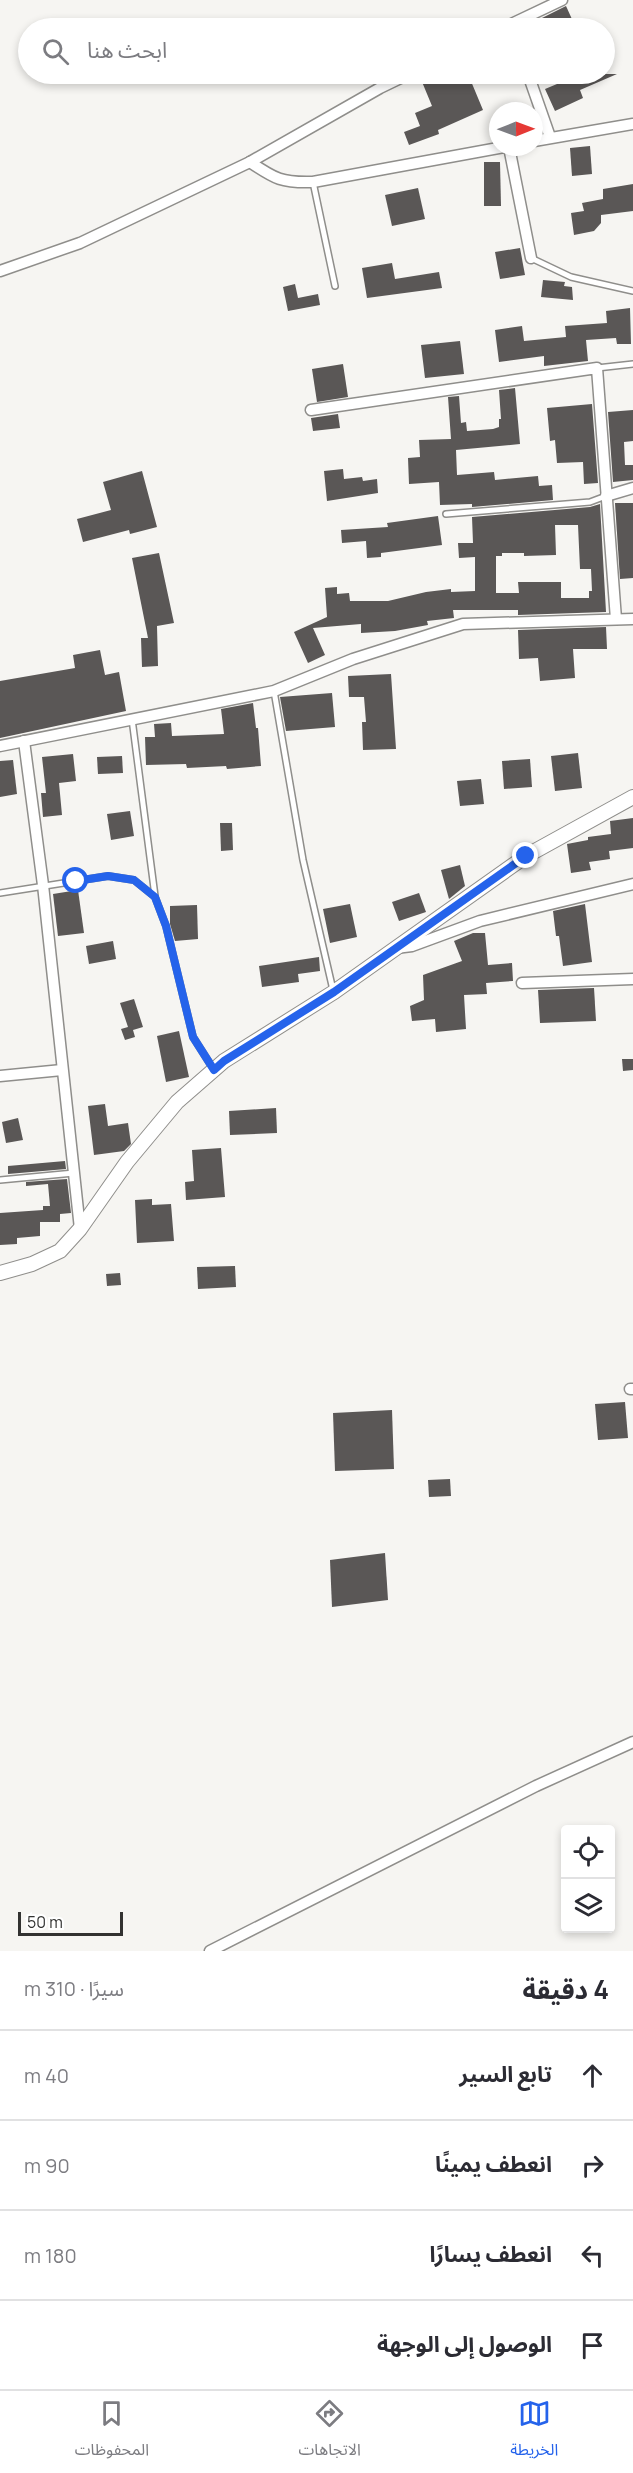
<!DOCTYPE html>
<html lang="ar">
<head>
<meta charset="utf-8">
<style>
	body { margin:0; font-family:Manrope,"Noto Sans Arabic",sans-serif; background:#f7f7f7; color:#2b2b33; direction:rtl }
	.controls { position:absolute; right:18px; bottom:18px; display:grid; overflow:hidden; border-radius:6px; box-shadow:0 3px 9px #0003 }
	.controls button { width:54px; height:54px; display:grid; place-items:center; padding:0; border:0; border-bottom:2px solid #e1e1e2; background:#fff; color:#2b2b33; font:30px sans-serif }
	.compass { position:absolute; left:489px; top:102px; width:54px; height:54px; border-radius:50%; background:#fff; box-shadow:0 3px 9px #0003; rotate:89deg }
	.scale { position:absolute; left:18px; bottom:15px; width:105px; box-sizing:border-box; padding-left:6px; border:3px solid #323231; border-top:0; font-size:16px; line-height:21px; white-space:nowrap; color:#323231; -webkit-text-stroke:4px #fff; paint-order:stroke }
	.stop { position:absolute; width:18px; height:18px; margin:-14px; border:4px solid #2563eb; border-radius:50%; background:#fff }
	.stop.end { background:#2563eb; border-color:#fff; box-shadow:0 2px 6px #0008 }
	.list { margin:0; padding:0; list-style:none }
	h2 { display:flex; justify-content:space-between; align-items:center; height:78px; margin:0; padding:0 24px; font-size:26px }
	h2 small { font-size:20px; font-weight:400; color:#7c7c81 }
	.list li { display:grid; grid-template-columns:39px 1fr auto; gap:18px; align-items:center; box-sizing:border-box; height:90px; padding:0 24px; border-top:2px solid #e1e1e2 }
	.list b { display:block; font-size:22px; white-space:nowrap }
	.list em { font-size:20px; font-style:normal; color:#7c7c81 }
	.icon { flex:none; width:33px; height:33px; fill:none; stroke:currentColor; stroke-width:2; stroke-linecap:round; stroke-linejoin:round }
	.map { position:relative; flex:none; width:633px; height:1951px; overflow:hidden; direction:ltr }
	.search { position:absolute; background:#fff; box-shadow:0 3px 9px #0003; left:18px; right:18px; top:18px; height:66px; display:flex; align-items:center; gap:15px; box-sizing:border-box; padding:0 21px; border-radius:33px; color:#7c7c81; font-size:22px }
	.sheet { height:438px; background:#fff }
	nav { display:flex; justify-content:space-around; align-items:center; box-sizing:border-box; height:84px; border-top:2px solid #e1e1e2; background:#fff; font-size:16px; color:#7c7c81 }
	nav a { display:grid; justify-items:center; gap:3px }
	nav .on { color:#2563eb }
	.map>svg:first-child { display:block }
	.building { fill:#5a5756; fill-rule:evenodd }
	.lines { fill:none; stroke-linecap:round; stroke-linejoin:round }
	.service-casing { stroke:#8f8e8b; stroke-width:8 }
	.minor-casing { stroke:#8f8e8b; stroke-width:13 }
	.tertiary-casing { stroke:#8f8e8b; stroke-width:16 }
	.service { stroke:#fff; stroke-width:5 }
	.minor { stroke:#fff; stroke-width:10 }
	.tertiary { stroke:#fff; stroke-width:14 }
	.route { stroke:#2563eb; stroke-width:8 }
</style>
</head>
<body>
<div class="map">
<svg width="633" height="1951" viewBox="0 0 633 1951">
	<rect width="100%" height="100%" fill="#f6f5f2"/>
	<!-- building -->
	<g class="building">
		<polygon points="566,6 576,28 539,28 536,21"/>
		<polygon points="428,74 468,74 483,110 438,130 439,134 409,145 404,132 420,126 415,113 432,106 420,77"/>
		<polygon points="581,74 617,74 580,90 583,98 555,111 545,89"/>
		<polygon points="590,146 592,174 572,176 570,148"/>
		<polygon points="484,162 500,162 501,206 484,206"/>
		<polygon points="633,184 633,211 601,215 601,223 594,231 574,235 571,213 584,211 582,203 603,199 603,189"/>
		<polygon points="418,188 425,219 392,226 385,195"/>
		<polygon points="520,248 525,275 500,279 495,252"/>
		<polygon points="392,263 395,279 439,272 442,288 367,298 362,268"/>
		<polygon points="543,280 565,282 564,286 572,287 573,300 541,297"/>
		<polygon points="295,284 298,298 318,294 320,305 288,311 283,287"/>
		<polygon points="630,308 631,344 617,344 616,338 586,340 588,361 544,366 544,356 499,362 495,330 522,326 524,341 566,337 565,326 607,323 606,311"/>
		<polygon points="460,341 464,374 425,378 421,345"/>
		<polygon points="343,364 348,397 317,402 312,369"/>
		<polygon points="515,388 520,444 456,450 457,475 494,472 495,480 538,476 539,486 552,485 553,500 472,507 472,504 440,505 439,482 409,484 408,458 420,457 419,440 451,439 448,397 459,396 461,423 466,422 467,431 493,429 499,427 499,419 501,419 499,390"/>
		<polygon points="592,404 598,483 584,484 583,462 557,463 555,440 550,441 547,408"/>
		<polygon points="633,410 633,441 624,442 625,465 633,465 633,480 613,482 608,412"/>
		<polygon points="338,414 340,428 313,431 311,418"/>
		<polygon points="343,469 344,479 362,477 363,481 377,479 378,493 327,501 324,471"/>
		<polygon points="142,471 157,527 130,534 129,530 83,542 77,519 111,510 103,482"/>
		<polygon points="615,503 633,503 633,578 620,579"/>
		<path d="M600 504 606 612 518 615V610H453L454 618 427 621 428 625 395 631 361 633V624L313 628 325 655 308 663 294 632 327 617 325 588 337 587V594L349 593 350 601H388L426 592 451 589V592L475 591V557L459 558 458 543H473L472 517 590 507ZM555 525H578L580 569H591L592 591H589V598H561V582H518L519 593H496V556H502V553H524V556L556 555Z"/>
		<polygon points="438,516 442,545 381,553 381,557 367,558 366,541 342,543 341,530 388,527 387,523"/>
		<polygon points="159,553 174,623 157,626 158,666 142,667 141,638 148,638 132,558"/>
		<polygon points="606,627 607,649 573,649 575,678 540,681 538,658 519,659 518,630"/>
		<polygon points="100,650 105,675 119,672 126,711 0,738 0,681 75,668 73,655"/>
		<polygon points="391,674 396,749 363,750 362,722 366,722 364,697 349,697 348,676"/>
		<polygon points="332,693 335,727 286,731 280,697"/>
		<polygon points="253,703 256,728 258,728 261,766 227,769 226,766 187,768 186,764 146,765 145,737 155,737 154,724 171,723 172,736 224,734 221,709"/>
		<polygon points="578,753 582,788 555,791 551,756"/>
		<polygon points="73,754 76,781 59,783 62,815 43,817 41,793 46,793 42,757"/>
		<polygon points="122,756 123,773 98,774 97,757"/>
		<polygon points="530,759 532,787 504,789 502,761"/>
		<polygon points="13,760 17,794 0,797 0,761"/>
		<polygon points="481,779 484,804 460,806 457,781"/>
		<polygon points="130,811 134,836 111,840 107,814"/>
		<polygon points="633,818 633,848 609,851 610,859 589,862 591,870 571,873 567,844 588,840 588,837 611,834 610,821"/>
		<polygon points="220,823 232,823 233,850 221,851"/>
		<polygon points="460,865 465,886 449,899 441,870"/>
		<polygon points="78,890 84,933 58,936 53,894"/>
		<polygon points="419,893 426,912 399,921 392,902"/>
		<polygon points="350,904 357,937 330,943 323,909"/>
		<polygon points="585,904 592,962 563,966 559,936 556,936 553,911"/>
		<polygon points="197,905 198,939 175,941 170,924 170,906"/>
		<polygon points="473,933 485,933 488,965 512,963 513,981 486,983 487,994 464,995 466,1029 436,1032 435,1019 412,1021 410,1006 424,1000 423,975 462,961 454,941"/>
		<polygon points="113,941 116,959 89,964 86,946"/>
		<polygon points="319,957 320,971 298,974 299,982 262,987 259,966"/>
		<polygon points="594,988 596,1021 540,1023 538,990"/>
		<polygon points="134,999 143,1027 133,1030 135,1037 125,1040 121,1029 128,1027 120,1003"/>
		<polygon points="179,1031 189,1077 166,1082 157,1036"/>
		<polygon points="622,1059 633,1059 633,1070 623,1071"/>
		<polygon points="105,1104 108,1126 128,1123 131,1144 124,1151 94,1155 88,1106"/>
		<polygon points="276,1108 277,1133 230,1135 229,1111"/>
		<polygon points="18,1118 23,1140 6,1143 2,1122"/>
		<polygon points="221,1148 225,1197 186,1200 185,1182 194,1181 192,1150"/>
		<polygon points="65,1161 66,1169 8,1174 8,1166"/>
		<polygon points="67,1179 71,1213 60,1214 60,1222 40,1222 40,1236 17,1238 17,1244 0,1245 0,1213 43,1210 43,1206 50,1206 48,1184 26,1186 26,1182"/>
		<polygon points="152,1199 152,1205 171,1204 174,1241 137,1243 135,1200"/>
		<polygon points="235,1266 236,1287 198,1289 197,1267"/>
		<polygon points="120,1273 121,1285 107,1286 106,1274"/>
		<polygon points="625,1402 628,1438 598,1440 595,1404"/>
		<polygon points="392,1410 394,1469 335,1471 333,1413"/>
		<polygon points="450,1479 451,1496 429,1497 428,1480"/>
		<polygon points="385,1553 388,1600 332,1607 330,1560"/>
	</g>
	<g class="lines">
		<defs>
			<g id="service">
				<polyline points="313,182 335,286"/>
				<polyline points="531,258 571,277 633,291"/>
				<polyline points="597,368 633,364"/>
				<polyline points="446,514 590,502 606,496"/>
				<polyline points="274,691 303,860 333,990"/>
				<polyline points="132,719 155,896"/>
				<polyline points="0,893 108,876 134,880 155,897 166,926 193,1037 214,1070"/>
				<polyline points="0,1180 74,1173"/>
			</g>
			<g id="minor">
				<polyline points="503,28 562,0"/>
				<polyline points="528,74 550,137"/>
				<polyline points="534,141 633,124"/>
				<polyline points="509,147 531,258"/>
				<path d="M250 162C275 179 282 183 313 182L504 147"/>
				<polyline points="0,271 80,243 250,162 380,88 409,74"/>
				<polyline points="311,410 597,368 616,619"/>
				<polyline points="606,496 633,488"/>
				<polyline points="24,741 43,885 80,1229"/>
				<polyline points="0,746 274,691 353,659 463,624 633,619"/>
				<polyline points="396,948 412,946 480,921 633,884"/>
				<polyline points="522,983 633,979"/>
				<polyline points="0,1076 62,1070"/>
				<polyline points="630,1389 633,1389"/>
				<polyline points="210,1951 536,1786 633,1742"/>
			</g>
			<polyline id="tertiary" points="0,1273 32,1264 60,1251 80,1229 127,1162 177,1102 224,1061 334,992 526,856 633,797"/>
		</defs>
		<!-- service casing -->
		<use href="#service" class="service-casing"/>
		<!-- minor casing -->
		<use href="#minor" class="minor-casing"/>
		<!-- tertiary casing -->
		<use href="#tertiary" class="tertiary-casing"/>
		<!-- service -->
		<use href="#service" class="service"/>
		<!-- minor -->
		<use href="#minor" class="minor"/>
		<!-- tertiary -->
		<use href="#tertiary" class="tertiary"/>
	</g>
	<g class="lines">
		<!-- route -->
		<polyline class="route" points="76,881 108,876 134,880 155,897 166,926 193,1037 214,1070 224,1061 334,992 526,856"/>
	</g>
</svg>
<div class="controls">
<button><svg class="icon" aria-label="locate" viewBox="0 0 24 24"><circle cx="12" cy="12" r="6"/><path d="M12 2v4M12 18v4M2 12h4M18 12h4"/></svg></button>
<button><svg class="icon" aria-label="layers" viewBox="0 0 24 24"><path d="M12 4l9 5-9 5-9-5zM3 14l9 5 9-5"/></svg></button>
</div>
<svg class="compass" viewBox="-18 -18 36 36"><path d="M0-13l5 13h-10z" fill="#e53935"/><path d="M0 13l5-13h-10z" fill="#7c7c81"/></svg>
<div class="scale">50 m</div>
<div class="stop" style="left:76px;top:881px"></div>
<div class="stop end" style="left:526px;top:856px"></div>
<div class="search"><svg class="icon" aria-label="search" viewBox="0 0 24 24"><circle cx="10" cy="10" r="6"/><path d="M15 15l6 6"/></svg>ابحث هنا</div>
</div>
<section class="sheet">
<h2>4 دقيقة<small>سيرًا · 310 m</small></h2>
<ul class="list">
<li><svg class="icon" aria-label="ahead" viewBox="0 0 24 24"><path d="M12 20V5M6 11l6-6 6 6"/></svg><div><b>تابع السير</b></div><em>40 m</em></li>
<li><svg class="icon" aria-label="right" viewBox="0 0 24 24"><path d="M7 20v-9h11M14 6l5 5-5 5"/></svg><div><b>انعطف يمينًا</b></div><em>90 m</em></li>
<li><svg class="icon" aria-label="left" viewBox="0 0 24 24"><path d="M17 20v-9H6M10 6l-5 5 5 5"/></svg><div><b>انعطف يسارًا</b></div><em>180 m</em></li>
<li><svg class="icon" aria-label="arrive" viewBox="0 0 24 24"><path d="M6 21V4h12l-3 4 3 4H6"/></svg><div><b>الوصول إلى الوجهة</b></div></li>
</ul>
</section>
<nav>
<a class="on"><svg class="icon" aria-label="map" viewBox="0 0 24 24"><path d="M3 6l6-2 6 2 6-2v14l-6 2-6-2-6 2zM9 4v14M15 6v14"/></svg>الخريطة</a>
<a><svg class="icon" aria-label="directions" viewBox="0 0 24 24"><path d="M12 3l9 9-9 9-9-9zM9 14v-3h6M13 9l2 2-2 2"/></svg>الاتجاهات</a>
<a><svg class="icon" aria-label="saved" viewBox="0 0 24 24"><path d="M7 4h10v16l-5-4-5 4z"/></svg>المحفوظات</a>
</nav>
</body>
</html>
